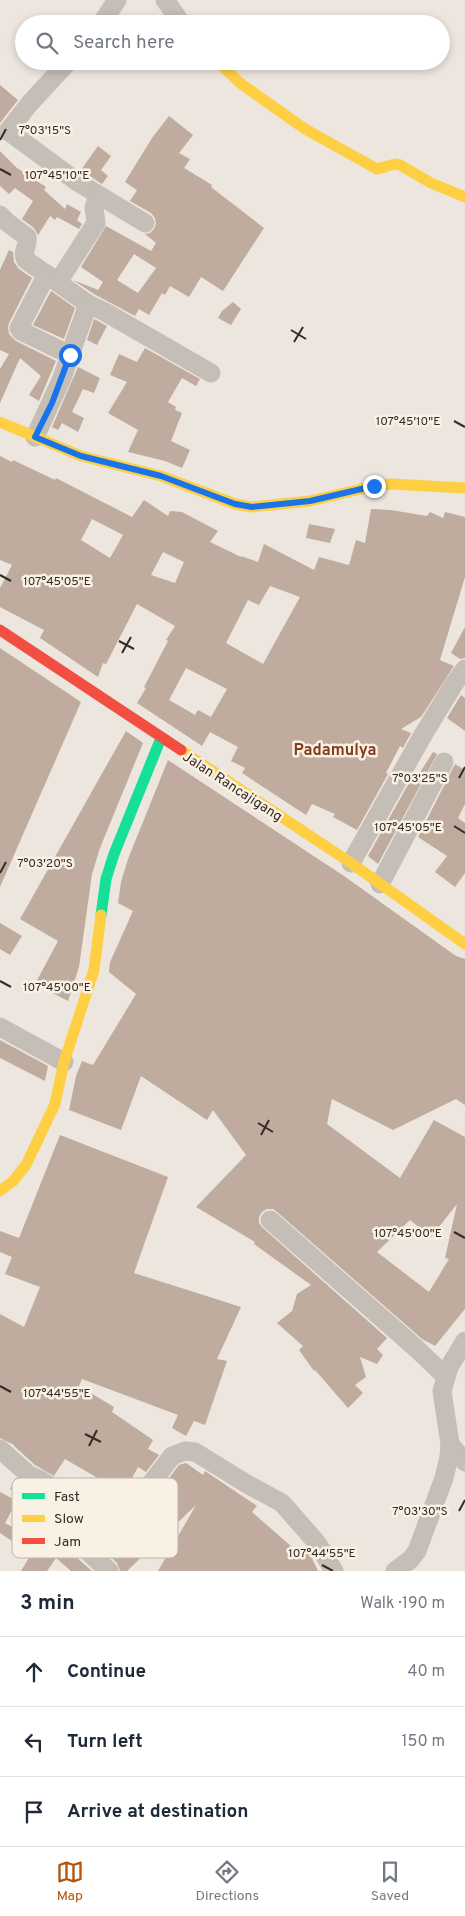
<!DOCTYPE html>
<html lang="en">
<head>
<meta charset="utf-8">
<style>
	body { margin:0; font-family:Overpass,sans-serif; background:#f2f2f3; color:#1f2937 }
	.stop { position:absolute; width:15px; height:15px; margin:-11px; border:4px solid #1a73e8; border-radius:50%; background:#fff }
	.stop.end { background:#1a73e8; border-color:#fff; box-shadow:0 1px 5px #0008 }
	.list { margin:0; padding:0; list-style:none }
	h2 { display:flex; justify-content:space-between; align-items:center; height:65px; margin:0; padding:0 20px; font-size:21px }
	h2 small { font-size:16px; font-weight:400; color:#747a83 }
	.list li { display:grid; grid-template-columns:32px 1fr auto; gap:15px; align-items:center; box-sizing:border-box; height:70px; padding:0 20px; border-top:1px solid #e0e1e3 }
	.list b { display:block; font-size:19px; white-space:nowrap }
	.list em { font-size:16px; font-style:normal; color:#747a83 }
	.icon { flex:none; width:28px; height:28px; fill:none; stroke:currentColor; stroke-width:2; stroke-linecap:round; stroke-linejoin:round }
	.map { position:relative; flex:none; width:465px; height:1571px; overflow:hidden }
	.search { position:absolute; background:#fff; box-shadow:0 2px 8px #0003; left:15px; right:15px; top:15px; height:55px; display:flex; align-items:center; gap:12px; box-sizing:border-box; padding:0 18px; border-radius:28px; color:#747a83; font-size:19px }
	.sheet { height:275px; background:#fff }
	nav { display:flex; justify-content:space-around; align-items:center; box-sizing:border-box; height:70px; border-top:1px solid #e0e1e3; background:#fff; font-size:14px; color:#747a83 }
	nav a { display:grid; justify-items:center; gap:2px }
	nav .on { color:#b45309 }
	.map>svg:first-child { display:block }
	.building { fill:#c0ab9f; fill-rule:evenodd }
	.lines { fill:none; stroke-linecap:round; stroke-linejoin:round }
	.street { stroke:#c5beb7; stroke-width:19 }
	.fast { stroke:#16e098; stroke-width:11 }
	.slow { stroke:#ffcf43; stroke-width:11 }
	.jam { stroke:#f24e42; stroke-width:11 }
	.route { stroke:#1a73e8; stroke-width:6 }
	.ticks { fill:none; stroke:#352b26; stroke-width:2 }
	.labels { text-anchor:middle; stroke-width:5; stroke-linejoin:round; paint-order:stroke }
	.street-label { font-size:14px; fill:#352b26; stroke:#f9f1e4 }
	.quarter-label { font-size:16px; font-weight:bold; fill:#863b1d; stroke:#f9f1e4 }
	.key { fill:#f9f1e4; stroke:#beb6ab; stroke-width:1 }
	.key-label { font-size:14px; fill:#352b26 }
	.ticks-label { font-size:12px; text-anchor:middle; fill:#352b26; stroke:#f9f1e4; stroke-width:5; stroke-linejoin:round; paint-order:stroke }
</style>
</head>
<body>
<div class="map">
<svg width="465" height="1571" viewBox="0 0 465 1571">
	<rect width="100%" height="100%" fill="#ece6de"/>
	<!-- building -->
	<g class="building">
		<polygon points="0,85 18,100 0,123"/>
		<path d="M169 116 193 135 179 153 190 159 184 168 212 185 211 187 220 194 264 228 223 291 201 277 189 297 170 286 165 295 162 293 149 315 139 309 135 316 94 294 73 280 98 290 103 282 81 267 106 226 151 251 156 243 145 234 150 233 154 229 156 224 155 218 151 213 130 201 137 190 125 182 152 138ZM134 254 156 268 138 293 117 280Z"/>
		<polygon points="98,146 111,156 101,170 108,176 102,184 81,170"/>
		<polygon points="0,151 17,168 46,187 44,190 65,209 67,204 81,212 77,220 82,224 79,229 57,217 55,220 50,216 38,235 34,228 22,219 33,201 15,188 9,194 0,186"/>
		<polygon points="9,250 13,252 14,262 19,269 32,278 9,323 8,328 9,334 16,341 56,361 39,401 29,395 41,376 20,358 0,403 0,369 9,354 0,350 0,270"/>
		<polygon points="51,291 75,308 64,339 33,325"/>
		<polygon points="233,302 241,309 231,325 218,318 222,311"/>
		<polygon points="94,319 107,326 97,345 87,340"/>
		<polygon points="145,348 200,379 196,386 182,378 168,402 176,407 175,410 182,413 171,441 190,450 182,468 165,461 128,452 138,430 108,413 127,382 110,375 119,354 137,362"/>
		<polygon points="78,367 100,378 94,393 83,389 72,412 84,418 78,432 62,423 58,430 52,427"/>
		<path d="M0 456 12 462 13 460 55 480 56 478 132 517 144 500 168 516 170 511 182 512 218 531 210 542 241 557V556L258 562 264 544 314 570 319 557 349 565 356 540 365 543 371 509 391 510 427 516 430 512 443 518 445 512 465 517V577L440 660 454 666 421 717 401 729 411 733 403 748 400 746 386 773 388 774 357 830 333 817 335 814 312 804 306 815 242 773 245 768 231 761 238 747 210 732 202 746 137 703 146 688 144 687 168 641 166 640 175 626 137 604 106 664 103 663 98 677 40 638 44 630 0 607V588L12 565 0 560ZM92 519 123 535 110 558 81 540ZM163 552 184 562 175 583 151 575ZM270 586 300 597 263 664 226 643 248 600 259 605ZM186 668 227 689 211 717 198 710 195 715 169 700Z"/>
		<polygon points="309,524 335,529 330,543 306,538"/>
		<polygon points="465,627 465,658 460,659 451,653"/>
		<polygon points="0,648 81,702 0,887"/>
		<polygon points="461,695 465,698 465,731 447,718"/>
		<polygon points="126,731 143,743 100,848 92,874 79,967 68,1001 35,984 58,941 20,919"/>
		<polygon points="433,752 437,754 378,864 368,856 410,781 414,782"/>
		<path d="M168 760 344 876 456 956 465 959V1105L456 1099 393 1130 332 1099 327 1124 400 1178 434 1120 465 1137V1309L435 1346 422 1339 277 1212 273 1209H267L262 1212 259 1217V1223L263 1228 387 1338 377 1349 383 1355 377 1364 360 1357 366 1377 355 1385 363 1393 348 1408 315 1370 314 1371 299 1350 303 1346 277 1323 292 1311 297 1294 311 1285 254 1244 255 1242 196 1207 246 1155 213 1110 207 1120 141 1076 121 1130 69 1110 76 1076 82 1061 93 1065 136 994 109 972 110 962 133 911 118 903 121 882 128 859ZM457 1204 445 1258 449 1259 429 1292 377 1252 410 1220 431 1237Z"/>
		<polygon points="455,764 465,770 465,804 458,818 465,823 465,873 455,887 435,872 447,856 418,837"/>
		<polygon points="0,923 22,936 10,955 0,949"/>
		<polygon points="0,1040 48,1066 45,1081 0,1058"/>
		<polygon points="60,1135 168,1177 134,1273 241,1307 217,1359 227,1361 205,1425 194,1421 186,1436 172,1428 178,1415 82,1379 79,1386 114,1407 112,1412 153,1440 148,1449 159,1455 146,1472 138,1467 125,1491 119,1491 110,1482 108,1484 65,1459 54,1476 35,1465 14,1446 14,1445 0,1438 0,1314 24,1327 40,1287 5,1274 12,1257 0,1252 0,1231 19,1238"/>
		<polygon points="186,1463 203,1475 205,1471 257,1506 252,1512 301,1555 308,1550 318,1571 158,1571 196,1505 127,1571 120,1571 117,1563 108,1554 132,1519 135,1523 179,1465"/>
		<polygon points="16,1478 44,1496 39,1504 10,1489"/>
		<polygon points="0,1492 17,1501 5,1523 38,1541 57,1508 49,1526 52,1536 92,1571 71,1571 56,1558 47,1571 21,1571 30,1556 23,1552 24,1549 0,1533"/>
	</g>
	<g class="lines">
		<!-- street -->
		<g class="street">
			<polyline points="165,0 182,24"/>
			<polyline points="101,24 117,0"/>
			<polyline points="69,61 30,103 8,131 79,183 145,223"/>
			<path d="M0 215 8 223 27 237C29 245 21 252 26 260L88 304 62 378 35 437"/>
			<polyline points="47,274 19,328 21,331 70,355"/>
			<polyline points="58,282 96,223 94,207 99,196"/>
			<polyline points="88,304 105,312 211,373"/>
			<polyline points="351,863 423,735 454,684 465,669"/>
			<polyline points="380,884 444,762"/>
			<polyline points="0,1027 64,1062"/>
			<polyline points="270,1220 417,1349 446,1377"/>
			<polyline points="450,1444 465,1462"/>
			<polyline points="0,1449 29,1475 39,1479 66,1497 70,1511 60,1527 62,1531 81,1545 109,1571"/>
			<polyline points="133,1507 172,1456 185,1451 195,1452 247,1484 282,1503 317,1543 334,1571"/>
			<polyline points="395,1571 410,1560 417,1551 444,1478 449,1457 450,1444 442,1391 449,1367 465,1341"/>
		</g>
		<!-- fast -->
		<polyline class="fast" points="101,915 106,879 114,854 161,738"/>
		<!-- slow -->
		<g class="slow">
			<polyline points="217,61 240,83 305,129 377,169 395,164 400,165 431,183 465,197"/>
			<polyline points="0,422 81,456 161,476 235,504 252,507 310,501 374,486 391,484 465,488"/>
			<polyline points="181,750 351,863 465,944"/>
			<polyline points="0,1191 13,1181 26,1165 55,1104 64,1062 94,970 101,915"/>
		</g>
		<!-- jam -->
		<polyline class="jam" points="0,630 181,750"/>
	</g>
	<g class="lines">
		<!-- route -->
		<polyline class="route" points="70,355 52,403 35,437 81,456 161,476 235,504 252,507 310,501 374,486"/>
	</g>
	<!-- ticks -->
	<path class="ticks" d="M0 140 6 129M0 169 11 175M291 330 306 339M294 342 303 327M454 421 465 427M0 575 11 581M119 641 134 649M122 653 131 637M459 778 465 767M454 826 465 833M0 873 6 862M0 981 11 987M258 1123 273 1132M261 1135 269 1120M454 1232 465 1238M0 1386 11 1392M85 1434 101 1442M89 1446 97 1430M459 1511 465 1500M322 1565 333 1571"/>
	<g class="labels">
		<!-- street labels -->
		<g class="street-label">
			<text transform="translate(233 786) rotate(33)" y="5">Jalan Rancajigang</text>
		</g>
		<!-- quarter labels -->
		<g class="quarter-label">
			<text x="335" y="755">Padamulya</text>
		</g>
	</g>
	<!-- legend -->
	<rect x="12" y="1478" width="166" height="80" rx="8" class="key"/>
	<rect x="22" y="1493" width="23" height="6" fill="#16e098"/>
	<rect x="22" y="1515" width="23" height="7" fill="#ffcf43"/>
	<rect x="22" y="1538" width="23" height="6" fill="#f24e42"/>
	<g class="key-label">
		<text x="54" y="1501">Fast</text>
		<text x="54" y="1523">Slow</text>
		<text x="54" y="1546">Jam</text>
	</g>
	<g class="ticks-label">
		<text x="45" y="134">7°03'15"S</text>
		<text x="57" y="179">107°45'10"E</text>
		<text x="408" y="425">107°45'10"E</text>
		<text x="57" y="585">107°45'05"E</text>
		<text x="420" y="782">7°03'25"S</text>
		<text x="408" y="831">107°45'05"E</text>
		<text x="45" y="867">7°03'20"S</text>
		<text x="57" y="991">107°45'00"E</text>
		<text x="408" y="1237">107°45'00"E</text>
		<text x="57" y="1397">107°44'55"E</text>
		<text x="420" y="1515">7°03'30"S</text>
		<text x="322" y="1557">107°44'55"E</text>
	</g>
</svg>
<div class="stop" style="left:70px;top:355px"></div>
<div class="stop end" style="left:374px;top:486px"></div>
<div class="search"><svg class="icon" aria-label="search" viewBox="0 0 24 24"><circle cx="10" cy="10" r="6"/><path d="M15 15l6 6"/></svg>Search here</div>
</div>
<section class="sheet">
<h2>3 min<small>Walk · 190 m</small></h2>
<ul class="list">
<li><svg class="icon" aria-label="ahead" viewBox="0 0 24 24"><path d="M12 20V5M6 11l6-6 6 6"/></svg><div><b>Continue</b></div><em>40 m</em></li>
<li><svg class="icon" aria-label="left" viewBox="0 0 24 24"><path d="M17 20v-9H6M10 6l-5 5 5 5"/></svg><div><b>Turn left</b></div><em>150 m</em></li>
<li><svg class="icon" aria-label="arrive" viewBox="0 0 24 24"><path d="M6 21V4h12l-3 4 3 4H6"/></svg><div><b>Arrive at destination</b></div></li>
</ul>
</section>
<nav>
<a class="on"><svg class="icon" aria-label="map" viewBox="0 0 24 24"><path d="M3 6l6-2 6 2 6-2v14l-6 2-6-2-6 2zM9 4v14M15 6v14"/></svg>Map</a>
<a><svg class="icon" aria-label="directions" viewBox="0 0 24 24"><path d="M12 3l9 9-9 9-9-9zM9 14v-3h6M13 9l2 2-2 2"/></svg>Directions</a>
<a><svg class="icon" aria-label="saved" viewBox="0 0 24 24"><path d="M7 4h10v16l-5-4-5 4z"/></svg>Saved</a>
</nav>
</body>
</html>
